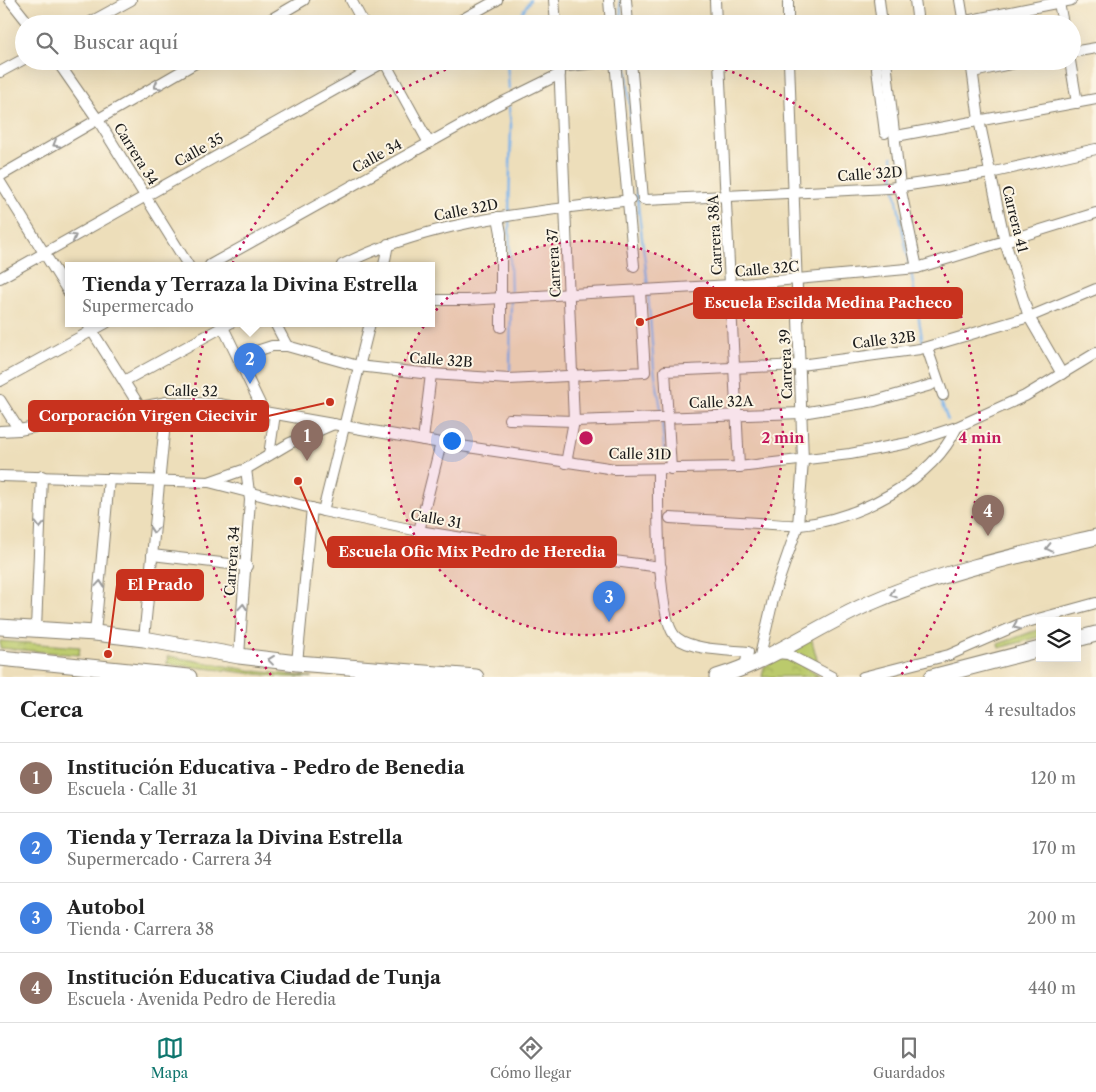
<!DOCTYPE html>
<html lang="es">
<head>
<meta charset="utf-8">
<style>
	body { margin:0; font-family:"Libre Caslon Text",serif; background:#f2f2f2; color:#222 }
	.controls { position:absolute; right:15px; bottom:15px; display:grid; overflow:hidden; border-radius:0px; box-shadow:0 5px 20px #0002 }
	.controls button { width:45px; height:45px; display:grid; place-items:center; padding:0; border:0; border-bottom:1px solid #e0e0e0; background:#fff; color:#222; font:25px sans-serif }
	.you { position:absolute; left:451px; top:440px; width:18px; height:18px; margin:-12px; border:4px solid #fff; border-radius:50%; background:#1a73e8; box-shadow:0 0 0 8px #1a73e833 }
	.badge { display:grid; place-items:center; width:32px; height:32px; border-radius:50%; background:#0f766e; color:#fff; font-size:16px; font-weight:700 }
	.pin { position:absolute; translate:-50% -41px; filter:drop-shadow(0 1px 2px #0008) }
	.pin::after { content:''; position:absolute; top:26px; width:18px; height:15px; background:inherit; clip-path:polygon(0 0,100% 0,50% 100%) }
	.popup { position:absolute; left:65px; top:262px; width:370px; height:65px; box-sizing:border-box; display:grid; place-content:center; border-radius:0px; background:#fff; filter:drop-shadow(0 1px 4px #0005); font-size:16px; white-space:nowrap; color:#767676 }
	.popup b { font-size:19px; color:#222 }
	.popup::after { content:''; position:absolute; left:50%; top:100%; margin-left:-10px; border:10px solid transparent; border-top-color:#fff }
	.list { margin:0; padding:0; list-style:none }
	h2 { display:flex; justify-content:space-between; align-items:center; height:65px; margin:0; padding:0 20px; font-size:21px }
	h2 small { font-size:16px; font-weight:400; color:#767676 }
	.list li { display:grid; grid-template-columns:32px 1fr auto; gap:15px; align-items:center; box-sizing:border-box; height:70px; padding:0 20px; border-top:1px solid #e0e0e0 }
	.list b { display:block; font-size:19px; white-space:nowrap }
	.list p { margin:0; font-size:16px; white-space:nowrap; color:#767676 }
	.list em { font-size:16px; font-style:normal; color:#767676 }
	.icon { flex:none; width:28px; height:28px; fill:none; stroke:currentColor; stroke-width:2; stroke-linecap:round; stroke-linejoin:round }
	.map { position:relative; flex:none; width:1096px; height:677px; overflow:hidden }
	.search { position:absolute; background:#fff; box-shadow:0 5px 20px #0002; left:15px; right:15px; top:15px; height:55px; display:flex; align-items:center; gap:12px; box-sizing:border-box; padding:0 18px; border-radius:28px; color:#767676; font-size:19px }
	.sheet { height:345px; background:#fff }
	nav { display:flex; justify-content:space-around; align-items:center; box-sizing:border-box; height:70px; border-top:1px solid #e0e0e0; background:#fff; font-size:14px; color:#767676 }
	nav a { display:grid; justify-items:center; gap:2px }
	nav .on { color:#0f766e }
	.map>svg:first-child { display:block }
	.grass { fill:url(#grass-tufts); stroke:#6c7344 }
	.park { fill:url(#park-crowns); stroke:#6c7344 }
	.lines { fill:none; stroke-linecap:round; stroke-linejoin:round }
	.stream { stroke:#7ab3ea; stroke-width:2.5 }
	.minor-casing { stroke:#847d6b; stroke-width:12 }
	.highway-casing { stroke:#847d6b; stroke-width:17 }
	.minor { stroke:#fff; stroke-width:10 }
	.highway { stroke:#fff; stroke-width:15 }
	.oneway { stroke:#999 }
	.ring { fill:none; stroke:#c2185b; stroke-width:2.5; stroke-dasharray:2.5 5 }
	.labels { text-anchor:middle; stroke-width:4; stroke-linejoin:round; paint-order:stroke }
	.street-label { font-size:14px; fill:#1c1c1c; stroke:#fcf5e5 }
	.centre { fill:#c2185b; stroke:#fcf5e5; stroke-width:2.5 }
	.ring-label { font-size:15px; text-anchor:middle; font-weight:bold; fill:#c2185b; stroke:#fcf5e5; stroke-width:4; stroke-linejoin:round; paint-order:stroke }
	.leader { fill:none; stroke:#c8321e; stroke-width:2 }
	.callout-dot { fill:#c8321e; stroke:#fcf5e5; stroke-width:2 }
	.callout { fill:#c8321e; stroke:#c8321e; stroke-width:2 }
	.callout-label { font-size:15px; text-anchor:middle; font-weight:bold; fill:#fff }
</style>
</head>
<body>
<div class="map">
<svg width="1096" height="677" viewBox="0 0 1096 677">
	<defs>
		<pattern id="grass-tufts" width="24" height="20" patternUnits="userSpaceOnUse" patternTransform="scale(1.25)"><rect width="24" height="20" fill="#bbca6c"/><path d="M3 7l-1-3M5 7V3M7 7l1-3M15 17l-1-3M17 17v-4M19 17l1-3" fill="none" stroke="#a0ad5d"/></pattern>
		<pattern id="park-crowns" width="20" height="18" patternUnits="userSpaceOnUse" patternTransform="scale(1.25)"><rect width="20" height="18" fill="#bbca6c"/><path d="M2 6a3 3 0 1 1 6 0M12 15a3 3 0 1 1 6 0" fill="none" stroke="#a0ad5d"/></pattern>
	</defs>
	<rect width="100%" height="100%" fill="#fcf5e5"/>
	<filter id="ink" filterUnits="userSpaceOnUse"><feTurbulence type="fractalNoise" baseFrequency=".02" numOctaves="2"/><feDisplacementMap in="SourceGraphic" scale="10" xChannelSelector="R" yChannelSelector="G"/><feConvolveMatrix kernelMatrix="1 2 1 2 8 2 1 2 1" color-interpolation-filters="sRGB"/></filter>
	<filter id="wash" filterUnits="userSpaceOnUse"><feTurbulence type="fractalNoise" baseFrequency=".0096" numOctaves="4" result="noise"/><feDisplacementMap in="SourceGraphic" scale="20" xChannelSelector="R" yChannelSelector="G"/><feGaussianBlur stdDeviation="1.12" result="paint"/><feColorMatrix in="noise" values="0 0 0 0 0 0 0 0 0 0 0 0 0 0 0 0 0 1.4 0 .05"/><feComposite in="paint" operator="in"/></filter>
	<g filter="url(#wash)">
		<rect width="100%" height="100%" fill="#eddeba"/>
		<!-- grass -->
		<g class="grass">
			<polygon points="1040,629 1040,637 999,648 998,644"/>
			<polygon points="0,641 80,647 79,655 0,648"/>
			<polygon points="168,656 254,671 312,677 284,677 167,664"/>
		</g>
		<!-- park -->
		<g class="park">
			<polygon points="811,637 819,667 788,651"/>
			<polygon points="780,657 793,659 819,676 762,677 764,667"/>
		</g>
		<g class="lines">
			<!-- stream -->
			<g class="stream">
				<polyline points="620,0 622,24"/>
				<polyline points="515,24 530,0"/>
				<polyline points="507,61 509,89"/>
				<polyline points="626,61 637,198 648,286"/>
				<polyline points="892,157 894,184"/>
				<polyline points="895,190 909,265"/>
				<polyline points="509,213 511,125 509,107"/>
				<polyline points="509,218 511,295"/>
				<polyline points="911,271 923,344"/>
				<polyline points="648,292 654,369 662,415"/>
				<polyline points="510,370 511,301"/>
				<polyline points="939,397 948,420"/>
				<polyline points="662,421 665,461"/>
			</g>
		</g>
	</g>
	<g filter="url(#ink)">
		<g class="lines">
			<defs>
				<g id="minor">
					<polyline points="10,0 29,24"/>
					<polyline points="351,0 364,24"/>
					<polyline points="554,0 556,24"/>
					<polyline points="609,0 611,24"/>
					<polyline points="626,0 628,24"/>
					<polyline points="715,0 716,24"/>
					<polyline points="788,0 788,24"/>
					<polyline points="879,0 882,24"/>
					<polyline points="915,0 918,24"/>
					<polyline points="960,0 964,24"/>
					<polyline points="1059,3 1063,24"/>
					<polyline points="87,24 131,0"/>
					<polyline points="263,24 304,0"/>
					<polyline points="454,24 497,0"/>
					<polyline points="951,24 1071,0"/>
					<polyline points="1072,52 1096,48"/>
					<polyline points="57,61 98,120 188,265"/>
					<polyline points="384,61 429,143"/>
					<polyline points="559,61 574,421 566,463"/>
					<polyline points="615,61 634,266"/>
					<polyline points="631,61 643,199 646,200 889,188 990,173 1096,149"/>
					<polyline points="719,61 739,467"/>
					<polyline points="876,61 885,133"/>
					<polyline points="886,61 900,186 917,268"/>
					<polyline points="971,61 979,120 1005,242 1029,317 1062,374"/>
					<polyline points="1070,61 1077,103"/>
					<polyline points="560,67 615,61"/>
					<polyline points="0,72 24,59"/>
					<polyline points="973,72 1025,61"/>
					<polyline points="896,136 1096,99"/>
					<polyline points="0,176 199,61"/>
					<polyline points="0,182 69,293"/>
					<polyline points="498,217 501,233 501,327"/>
					<polyline points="210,265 497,105 560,74"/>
					<path d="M342 265C432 220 531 212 630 200"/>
					<polyline points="384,265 388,244"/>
					<polyline points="0,278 386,61"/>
					<polyline points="431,300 466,300 731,285 917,268 1096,213"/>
					<polyline points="87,323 140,407"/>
					<polyline points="221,323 264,412"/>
					<polyline points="275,323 287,346"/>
					<polyline points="927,348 943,395"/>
					<polyline points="238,357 272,346 287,346 358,366 431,374 509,379 645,372 640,291"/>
					<polyline points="0,381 106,323"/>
					<polyline points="124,381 230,323"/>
					<polyline points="0,400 19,430"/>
					<polyline points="509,419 574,421 802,413 875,401 931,385"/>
					<polyline points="0,431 19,430 167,402 219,404 441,443 615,469 739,467 850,454 908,443 957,427 1025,396 1096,353"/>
					<polyline points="423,440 431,374"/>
					<polyline points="269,455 275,414"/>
					<path d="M658 469C658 500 656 622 677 638 692 650 729 650 748 652L745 667"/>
					<polyline points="671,469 665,371 800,365 920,349 1029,317 1096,289"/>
					<polyline points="0,476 209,482 323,511 419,531 575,556 661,567"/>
					<polyline points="209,482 246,469 290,443 334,424"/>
					<polyline points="323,511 370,323"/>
					<path d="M670 518C699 520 729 521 758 523 772 524 787 526 800 525 858 519 932 481 957 427"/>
					<polyline points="419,531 441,443"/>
					<polyline points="152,555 247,566"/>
					<polyline points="36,629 42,476"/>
					<polyline points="95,633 109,479"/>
					<polyline points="144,639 167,402"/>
					<polyline points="776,653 788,654 832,677"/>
					<polyline points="239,656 250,500 246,469"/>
					<polyline points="759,660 775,591 798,525 803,461 789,61"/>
					<polyline points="297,663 312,508"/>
					<polyline points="863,677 949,655 1020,624 1096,603"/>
				</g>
				<g id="highway">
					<polyline points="0,627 95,633 144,639 239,656 297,663 476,677"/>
					<polyline points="1077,639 1096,634"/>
					<polyline points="0,658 189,677"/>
					<path d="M717 677C774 660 823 622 877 600 945 571 1024 554 1096 537"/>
					<polyline points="932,677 1040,649"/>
				</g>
			</defs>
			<!-- minor casing -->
			<use href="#minor" class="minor-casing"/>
			<!-- highway casing -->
			<use href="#highway" class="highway-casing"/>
			<!-- minor -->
			<use href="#minor" class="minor"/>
			<!-- highway -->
			<use href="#highway" class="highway"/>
		</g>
		<!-- one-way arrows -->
		<defs><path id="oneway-chevron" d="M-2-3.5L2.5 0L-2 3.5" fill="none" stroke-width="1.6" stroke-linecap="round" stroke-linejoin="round" transform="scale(1.25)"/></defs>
		<g class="oneway">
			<use href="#oneway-chevron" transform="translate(157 86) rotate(150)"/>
			<use href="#oneway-chevron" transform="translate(56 144) rotate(150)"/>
			<use href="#oneway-chevron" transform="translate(73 237) rotate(-29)"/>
			<use href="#oneway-chevron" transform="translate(40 525) rotate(92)"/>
			<use href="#oneway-chevron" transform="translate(154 530) rotate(95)"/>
			<use href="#oneway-chevron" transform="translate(1049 548) rotate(167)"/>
			<use href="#oneway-chevron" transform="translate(100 584) rotate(-85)"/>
			<use href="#oneway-chevron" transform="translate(893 594) rotate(161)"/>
			<use href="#oneway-chevron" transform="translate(243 607) rotate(-85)"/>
			<use href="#oneway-chevron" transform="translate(1016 626) rotate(157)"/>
			<use href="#oneway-chevron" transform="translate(271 660) rotate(-173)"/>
		</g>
	</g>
	<!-- distance rings -->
	<circle cx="586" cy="438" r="197" fill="#c2185b" fill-opacity=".12"/>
	<g class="ring">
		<circle cx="586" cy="438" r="197"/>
		<path d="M271 675A394 394 0 0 1 468 62M704 62A394 394 0 0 1 901 675"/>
	</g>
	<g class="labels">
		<!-- street labels -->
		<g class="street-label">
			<text transform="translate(199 150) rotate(-29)" y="5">Calle 35</text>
			<text transform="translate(136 154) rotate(58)" y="5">Carrera 34</text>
			<text transform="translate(377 156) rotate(-29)" y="5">Calle 34</text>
			<text transform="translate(870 174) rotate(-4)" y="5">Calle 32D</text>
			<text transform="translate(466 210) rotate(-11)" y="5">Calle 32D</text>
			<text transform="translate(1015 219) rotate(76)" y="5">Carrera 41</text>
			<text transform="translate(715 235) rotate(-93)" y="5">Carrera 38A</text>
			<text transform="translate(554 263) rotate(-93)" y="5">Carrera 37</text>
			<text transform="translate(767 269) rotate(-5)" y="5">Calle 32C</text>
			<text transform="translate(884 340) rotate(-7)" y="5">Calle 32B</text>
			<text transform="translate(441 360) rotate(4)" y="5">Calle 32B</text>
			<text transform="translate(786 364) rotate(-92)" y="5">Carrera 39</text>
			<text transform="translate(191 391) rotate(1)" y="5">Calle 32</text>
			<text transform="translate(721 402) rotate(-2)" y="5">Calle 32A</text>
			<text transform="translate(640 454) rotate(1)" y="5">Calle 31D</text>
			<text transform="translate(436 519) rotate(10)" y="5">Calle 31</text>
			<text transform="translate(232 561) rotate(-86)" y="5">Carrera 34</text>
		</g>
	</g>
	<circle cx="586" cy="438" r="8" class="centre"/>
	<g class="ring-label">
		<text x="783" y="443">2 min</text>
		<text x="980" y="443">4 min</text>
	</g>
	<!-- callouts -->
	<path class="leader" d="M640 322L694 303M330 402L268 416M298 481L328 552M108 654L117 585"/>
	<g class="callout-dot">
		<circle cx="640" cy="322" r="5"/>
		<circle cx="330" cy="402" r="5"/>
		<circle cx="298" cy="481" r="5"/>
		<circle cx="108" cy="654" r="5"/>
	</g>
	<g class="callout">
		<rect x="694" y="288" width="268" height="30" rx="5"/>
		<rect x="29" y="401" width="239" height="30" rx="5"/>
		<rect x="328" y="537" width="288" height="30" rx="5"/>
		<rect x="117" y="570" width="86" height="30" rx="5"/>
	</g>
	<g class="callout-label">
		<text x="828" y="308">Escuela Escilda Medina Pacheco</text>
		<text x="148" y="421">Corporación Virgen Ciecivir</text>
		<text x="472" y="557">Escuela Ofic Mix Pedro de Heredia</text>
		<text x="160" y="590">El Prado</text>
	</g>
</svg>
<div class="controls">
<button><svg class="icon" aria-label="layers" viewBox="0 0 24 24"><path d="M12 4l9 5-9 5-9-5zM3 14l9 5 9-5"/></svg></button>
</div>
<div class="you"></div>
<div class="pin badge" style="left:307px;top:461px;background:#8d6e63">1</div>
<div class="pin badge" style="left:250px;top:384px;background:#3f7fe0">2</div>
<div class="popup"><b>Tienda y Terraza la Divina Estrella</b>Supermercado</div>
<div class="pin badge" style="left:609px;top:622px;background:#3f7fe0">3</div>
<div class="pin badge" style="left:988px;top:536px;background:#8d6e63">4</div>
<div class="search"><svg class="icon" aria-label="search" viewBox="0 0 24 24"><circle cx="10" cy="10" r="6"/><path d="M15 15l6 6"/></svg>Buscar aquí</div>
</div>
<section class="sheet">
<h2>Cerca<small>4 resultados</small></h2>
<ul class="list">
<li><span class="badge" style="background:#8d6e63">1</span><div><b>Institución Educativa - Pedro de Benedia</b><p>Escuela · Calle 31</p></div><em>120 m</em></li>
<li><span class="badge" style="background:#3f7fe0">2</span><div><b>Tienda y Terraza la Divina Estrella</b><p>Supermercado · Carrera 34</p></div><em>170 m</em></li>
<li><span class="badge" style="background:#3f7fe0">3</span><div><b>Autobol</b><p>Tienda · Carrera 38</p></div><em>200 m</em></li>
<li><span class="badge" style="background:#8d6e63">4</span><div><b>Institución Educativa Ciudad de Tunja</b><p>Escuela · Avenida Pedro de Heredia</p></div><em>440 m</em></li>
</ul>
</section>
<nav>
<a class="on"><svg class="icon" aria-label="map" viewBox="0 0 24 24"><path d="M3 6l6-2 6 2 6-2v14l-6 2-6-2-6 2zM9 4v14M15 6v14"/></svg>Mapa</a>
<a><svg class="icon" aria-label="directions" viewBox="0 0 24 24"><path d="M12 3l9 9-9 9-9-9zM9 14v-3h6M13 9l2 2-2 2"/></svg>Cómo llegar</a>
<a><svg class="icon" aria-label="saved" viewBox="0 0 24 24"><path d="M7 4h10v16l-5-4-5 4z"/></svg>Guardados</a>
</nav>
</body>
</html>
